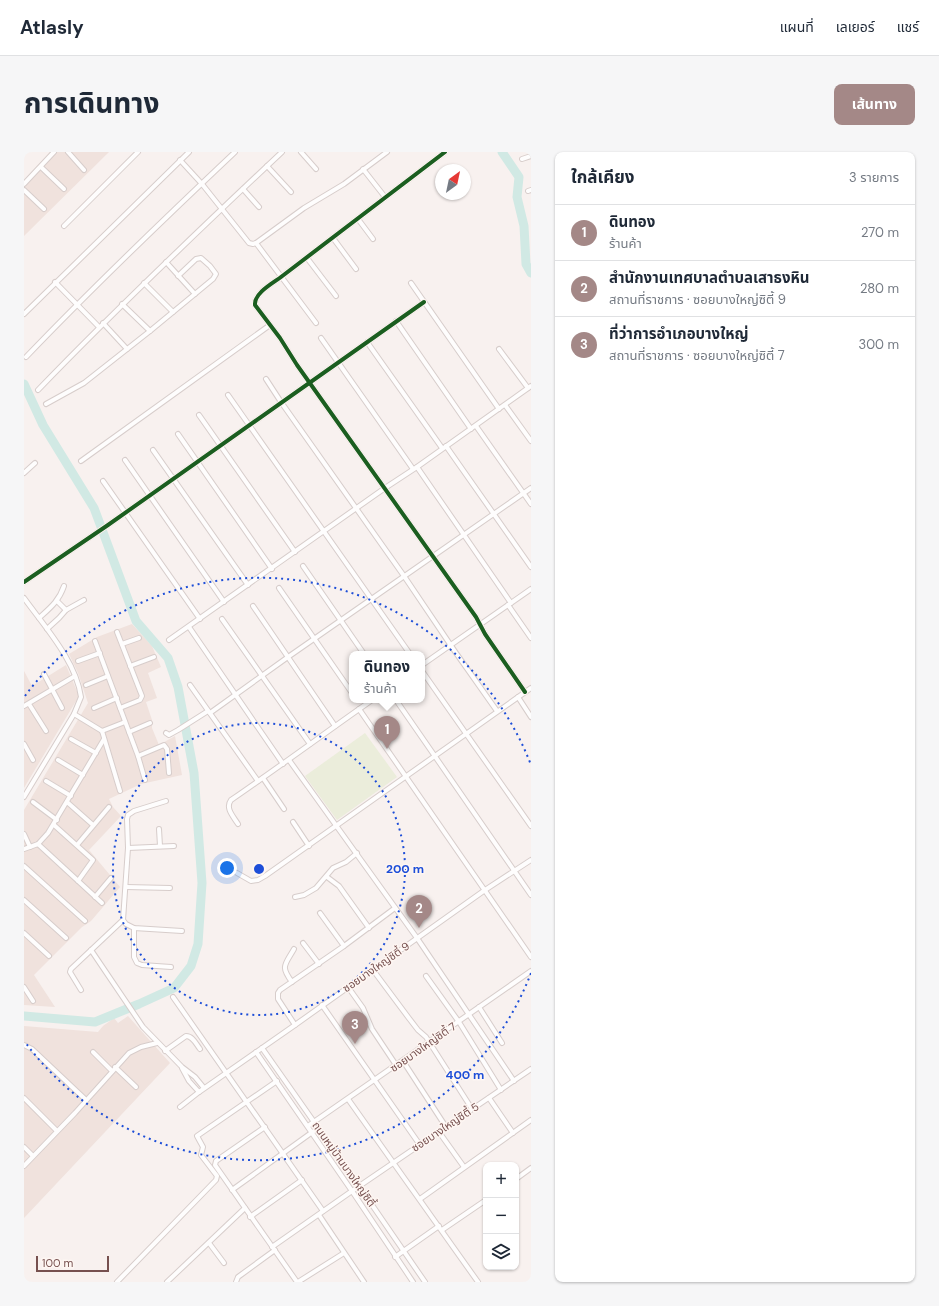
<!DOCTYPE html>
<html lang="th">
<head>
<meta charset="utf-8">
<style>
	body { margin:0; font-family:"DM Sans","Noto Sans Thai",sans-serif; background:#f6f6f7; color:#1f2937 }
	.controls { position:absolute; right:12px; bottom:12px; display:grid; overflow:hidden; border-radius:8px; box-shadow:0 1px 3px #0004 }
	.controls button { width:36px; height:36px; display:grid; place-items:center; padding:0; border:0; border-bottom:1px solid #e0e1e3; background:#fff; color:#1f2937; font:20px sans-serif }
	.compass { position:absolute; left:411px; top:12px; width:36px; height:36px; border-radius:50%; background:#fff; box-shadow:0 1px 3px #0004; rotate:33deg }
	.scale { position:absolute; left:12px; bottom:10px; width:73px; box-sizing:border-box; padding-left:4px; border:2px solid #76504f; border-top:0; font-size:11px; line-height:14px; white-space:nowrap; color:#76504f; -webkit-text-stroke:3px #fef6f2; paint-order:stroke }
	.you { position:absolute; left:203px; top:716px; width:14px; height:14px; margin:-10px; border:3px solid #fff; border-radius:50%; background:#1a73e8; box-shadow:0 0 0 6px #1a73e833 }
	.badge { display:grid; place-items:center; width:26px; height:26px; border-radius:50%; background:#a48887; color:#fff; font-size:13px; font-weight:700 }
	.pin { position:absolute; translate:-50% -33px; filter:drop-shadow(0 1px 2px #0008) }
	.pin::after { content:''; position:absolute; top:21px; width:14px; height:12px; background:inherit; clip-path:polygon(0 0,100% 0,50% 100%) }
	.popup { position:absolute; left:325px; top:499px; width:76px; height:52px; box-sizing:border-box; display:grid; place-content:center; border-radius:8px; background:#fff; filter:drop-shadow(0 1px 3px #0005); font-size:13px; white-space:nowrap; color:#747a83 }
	.popup b { font-size:15px; color:#1f2937 }
	.popup::after { content:''; position:absolute; left:50%; top:100%; margin-left:-8px; border:8px solid transparent; border-top-color:#fff }
	.list { margin:0; padding:0; list-style:none }
	h2 { display:flex; justify-content:space-between; align-items:center; height:52px; margin:0; padding:0 16px; font-size:17px }
	h2 small { font-size:13px; font-weight:400; color:#747a83 }
	.list li { display:grid; grid-template-columns:26px 1fr auto; gap:12px; align-items:center; box-sizing:border-box; height:56px; padding:0 16px; border-top:1px solid #e0e1e3 }
	.list b { display:block; font-size:15px; white-space:nowrap }
	.list p { margin:0; font-size:13px; white-space:nowrap; color:#747a83 }
	.list em { font-size:13px; font-style:normal; color:#747a83 }
	.icon { flex:none; width:22px; height:22px; fill:none; stroke:currentColor; stroke-width:2; stroke-linecap:round; stroke-linejoin:round }
	.map { position:relative; flex:none; width:507px; height:1130px; overflow:hidden; border-radius:8px }
	header { display:flex; align-items:center; gap:24px; box-sizing:border-box; height:56px; padding:0 20px; background:#fff; border-bottom:1px solid #e0e1e3 }
	header strong { font-size:19px }
	nav { display:flex; gap:22px; margin-inline-start:auto; font-size:14px }
	.intro { display:flex; align-items:center; justify-content:space-between; box-sizing:border-box; height:96px; padding:0 24px }
	h1 { margin:0; font-size:28px }
	.button { padding:10px 18px; border-radius:8px; background:#a48887; color:#fff; font-size:14px; font-weight:700 }
	main { display:flex; gap:24px; padding:0 24px }
	aside { flex:1; background:#fff; border-radius:8px; box-shadow:0 1px 3px #0004 }
	.map>svg:first-child { display:block }
	.residential { fill:#f0e2dd }
	.green { fill:#ebeddb }
	.lines { fill:none; stroke-linecap:round; stroke-linejoin:round }
	.river { stroke:#d1e9e4; stroke-width:9 }
	.street-casing { stroke:#d7cdcb; stroke-width:6 }
	.street { stroke:#fefdfd; stroke-width:4 }
	.cycleway-casing { stroke:#fef6f2; stroke-width:6 }
	.cycleway { stroke:#1b5e20; stroke-width:4 }
	.ring { fill:none; stroke:#1d4ed8; stroke-width:2; stroke-dasharray:2 4 }
	.labels { text-anchor:middle; stroke-width:3; stroke-linejoin:round; paint-order:stroke }
	.street-label { font-size:11px; fill:#76504f; stroke:#fef6f2 }
	.centre { fill:#1d4ed8; stroke:#fef6f2; stroke-width:2 }
	.ring-label { font-size:12px; text-anchor:middle; font-weight:bold; fill:#1d4ed8; stroke:#fef6f2; stroke-width:3; stroke-linejoin:round; paint-order:stroke }
</style>
</head>
<body>
<header>
<strong>Atlasly</strong>
<nav><a>แผนที่</a><a>เลเยอร์</a><a>แชร์</a></nav>
</header>
<div class="intro"><h1>การเดินทาง</h1><a class="button">เส้นทาง</a></div>
<main>
<div class="map">
<svg width="507" height="1130" viewBox="0 0 507 1130">
	<rect width="100%" height="100%" fill="#f8f1ef"/>
	<!-- residential -->
	<g class="residential">
		<polygon points="26,0 85,0 0,84 0,29"/>
		<polygon points="108,472 128,494 137,515 124,521 133,546 122,550 128,568 128,576 135,593 151,584 158,623 117,632 85,647 89,655 97,664 65,698 96,735 67,769 58,775 10,823 31,855 0,853 0,658 64,551 54,521 45,502 73,485"/>
		<polygon points="42,513 55,544 0,636 0,519 8,534"/>
		<polygon points="104,864 146,911 0,1066 0,874 74,880 79,874 90,866 94,871"/>
	</g>
	<!-- green -->
	<polygon class="green" points="341,581 373,625 313,668 281,624"/>
	<g class="lines">
		<!-- river -->
		<g class="river">
			<polyline points="478,0 495,25 493,45 500,74 502,112 507,121"/>
			<polyline points="0,232 19,273 70,356 112,469 144,506 154,535 170,621 178,731 174,792 167,814 150,836 115,852 71,870 0,864"/>
		</g>
		<defs>
			<g id="street">
				<polyline points="44,0 60,18"/>
				<polyline points="277,0 292,17"/>
				<path d="M421 0 257 125C249 131 230 141 231 153L256 186 273 213 452 465 461 482 501 540"/>
				<polyline points="498,7 507,4"/>
				<polyline points="156,8 178,32 225,91 229,92 232,91 280,56 320,32 363,0"/>
				<polyline points="243,14 267,40"/>
				<polyline points="17,15 40,37"/>
				<polyline points="339,17 361,45"/>
				<polyline points="0,32 30,0"/>
				<polyline points="219,37 235,55"/>
				<polyline points="0,38 20,57"/>
				<polyline points="504,39 507,38"/>
				<polyline points="334,67 349,87"/>
				<polyline points="40,74 114,0"/>
				<polyline points="309,86 332,117"/>
				<polyline points="232,91 292,171"/>
				<polyline points="283,106 312,144"/>
				<polyline points="142,110 171,142"/>
				<polyline points="31,130 75,175"/>
				<polyline points="120,131 149,160"/>
				<polyline points="387,131 475,257"/>
				<polyline points="98,152 126,179"/>
				<polyline points="0,162 165,0"/>
				<polyline points="372,169 447,277"/>
				<polyline points="79,171 103,197"/>
				<polyline points="297,186 389,317"/>
				<polyline points="343,190 418,296"/>
				<polyline points="475,197 504,236"/>
				<path d="M2 205C70 134 140 67 211 0"/>
				<polyline points="242,227 257,250 380,424 432,501 473,559"/>
				<path d="M14 238C93 156 175 78 258 0"/>
				<polyline points="204,243 386,502"/>
				<polyline points="22,252 60,231 126,179 189,127 192,122 186,114 177,106 172,107 154,124"/>
				<polyline points="481,253 507,289"/>
				<polyline points="175,263 271,400"/>
				<polyline points="452,274 507,352"/>
				<polyline points="154,282 248,417"/>
				<polyline points="422,294 507,415"/>
				<polyline points="129,298 224,433"/>
				<polyline points="101,308 200,450"/>
				<polyline points="57,309 246,173"/>
				<polyline points="393,315 487,451"/>
				<polyline points="0,321 11,311"/>
				<polyline points="79,329 176,467"/>
				<polyline points="279,414 340,502"/>
				<polyline points="0,430 84,373 400,150"/>
				<polyline points="255,436 328,541"/>
				<path d="M0 446C21 475 52 509 57 545L50 562 0 645"/>
				<polyline points="33,449 42,458"/>
				<polyline points="484,453 507,486"/>
				<polyline points="229,454 311,574"/>
				<path d="M15 466C26 456 35 449 40 434"/>
				<polyline points="198,467 286,592"/>
				<polyline points="165,475 259,612"/>
				<polyline points="23,477 35,466 42,458 60,448"/>
				<polyline points="93,480 118,544 116,548 96,556"/>
				<polyline points="145,488 361,336 393,315 507,234"/>
				<polyline points="71,489 114,604 121,628"/>
				<polyline points="98,492 115,486"/>
				<polyline points="54,509 76,501"/>
				<polyline points="398,513 507,437"/>
				<polyline points="106,514 130,505"/>
				<polyline points="398,519 507,674"/>
				<polyline points="20,522 38,556"/>
				<polyline points="62,533 84,524"/>
				<polyline points="166,533 234,629"/>
				<polyline points="494,545 507,565"/>
				<polyline points="372,548 507,743"/>
				<polyline points="5,552 22,579"/>
				<polyline points="0,554 51,524"/>
				<polyline points="70,556 93,546"/>
				<polyline points="335,557 507,805"/>
				<polyline points="186,561 264,505 507,336"/>
				<polyline points="50,562 78,579 101,570"/>
				<polyline points="78,579 96,639"/>
				<polyline points="105,580 126,571"/>
				<polyline points="142,581 145,583 154,578 184,559"/>
				<polyline points="47,587 72,601"/>
				<polyline points="0,592 9,608"/>
				<polyline points="114,604 140,593 143,597 145,621"/>
				<polyline points="34,608 59,623"/>
				<polyline points="265,608 393,786 490,929"/>
				<polyline points="239,626 260,657"/>
				<polyline points="22,629 47,644"/>
				<polyline points="9,650 33,668"/>
				<polyline points="43,650 69,673"/>
				<polyline points="269,670 285,694"/>
				<path d="M214 672C209 664 201 656 207 648 255 615 301 581 348 548"/>
				<polyline points="30,673 69,708 54,729"/>
				<polyline points="135,677 136,694"/>
				<polyline points="0,682 6,695"/>
				<polyline points="14,692 78,751"/>
				<polyline points="53,693 85,655"/>
				<polyline points="104,696 150,694"/>
				<polyline points="0,697 14,692 24,681 80,587"/>
				<polyline points="0,714 61,769"/>
				<polyline points="213,721 227,729 234,728 241,724 507,536"/>
				<polyline points="303,725 315,734 345,776"/>
				<polyline points="102,735 146,736"/>
				<polyline points="71,745 87,726"/>
				<polyline points="271,745 280,743 292,736 309,716 322,710 333,701"/>
				<polyline points="0,748 42,786"/>
				<polyline points="296,761 320,794"/>
				<polyline points="99,768 102,772 110,776 158,779"/>
				<polyline points="110,776 110,805 113,811 118,813 147,815"/>
				<polyline points="0,781 25,804"/>
				<polyline points="279,791 295,812"/>
				<polyline points="67,798 119,875 158,915 171,925 180,936"/>
				<polyline points="349,818 384,865 394,878 402,885 448,957"/>
				<polyline points="402,824 435,870 477,938"/>
				<path d="M268 830C256 814 261 813 270 797"/>
				<polyline points="0,835 9,849"/>
				<polyline points="324,835 339,856 348,877 372,913"/>
				<polyline points="57,838 46,820 47,817 99,768 104,696 103,667 104,663 110,659 142,649"/>
				<polyline points="149,845 299,1059"/>
				<polyline points="298,853 396,993"/>
				<polyline points="455,855 478,891"/>
				<polyline points="271,873 254,847 254,841 256,838 320,794 371,756"/>
				<polyline points="0,893 8,897 62,948"/>
				<polyline points="238,896 335,1034 401,1130"/>
				<path d="M141 899 162 884C169 884 172 892 176 897"/>
				<polyline points="69,900 88,919"/>
				<polyline points="232,900 328,1039 389,1130"/>
				<polyline points="379,909 422,975"/>
				<polyline points="91,915 112,935"/>
				<polyline points="158,916 165,929 175,940"/>
				<polyline points="0,946 33,979"/>
				<polyline points="465,946 489,981"/>
				<polyline points="324,947 454,1130"/>
				<polyline points="156,955 175,940 271,873 461,738 507,708"/>
				<polyline points="284,974 507,819"/>
				<polyline points="241,975 192,1009 191,1013 273,1130"/>
				<polyline points="415,980 440,1015"/>
				<polyline points="0,995 9,1004"/>
				<polyline points="0,1014 51,961 105,901 117,895 133,891"/>
				<polyline points="492,1027 507,1016"/>
				<polyline points="208,1038 294,976"/>
				<polyline points="396,1047 507,968"/>
				<polyline points="295,1063 340,1130"/>
				<polyline points="226,1065 278,1028"/>
				<polyline points="418,1078 462,1048"/>
				<polyline points="185,1091 200,1111"/>
				<polyline points="248,1095 328,1039 507,917"/>
				<polyline points="371,1105 415,1074"/>
				<polyline points="93,1130 192,1028 193,1024 177,1003 179,995 173,984 253,929"/>
				<polyline points="143,1130 221,1056"/>
				<polyline points="212,1130 214,1125 251,1098"/>
				<polyline points="274,1130 320,1101"/>
			</g>
		</defs>
		<!-- street casing -->
		<use href="#street" class="street-casing"/>
		<!-- street -->
		<use href="#street" class="street"/>
		<defs>
			<g id="cycleway">
				<path d="M421 0 257 125C249 131 230 141 231 153L256 186 273 213 452 465 461 482 501 540"/>
				<polyline points="0,430 84,373 400,150"/>
			</g>
		</defs>
		<!-- cycleway casing -->
		<use href="#cycleway" class="cycleway-casing"/>
		<!-- cycleway -->
		<use href="#cycleway" class="cycleway"/>
	</g>
	<!-- distance rings -->
	<g class="ring">
		<circle cx="235" cy="717" r="146"/>
		<path d="M507 821A291 291 0 0 1 1 890M1 544A291 291 0 0 1 507 613"/>
	</g>
	<g class="labels">
		<!-- street labels -->
		<g class="street-label">
			<text transform="translate(352 815) rotate(-35)" y="4">ซอยบางใหญ่ซิตี้ 9</text>
			<text transform="translate(399 895) rotate(-35)" y="4">ซอยบางใหญ่ซิตี้ 7</text>
			<text transform="translate(421 975) rotate(-34)" y="4">ซอยบางใหญ่ซิตี้ 5</text>
			<text transform="translate(320 1012) rotate(55)" y="4">ถนนหมู่บ้านบางใหญ่ซิตี้</text>
		</g>
	</g>
	<circle cx="235" cy="717" r="6" class="centre"/>
	<g class="ring-label">
		<text x="381" y="721">200 m</text>
		<text x="441" y="927">400 m</text>
	</g>
</svg>
<div class="controls">
<button>+</button>
<button>−</button>
<button><svg class="icon" aria-label="layers" viewBox="0 0 24 24"><path d="M12 4l9 5-9 5-9-5zM3 14l9 5 9-5"/></svg></button>
</div>
<svg class="compass" viewBox="-18 -18 36 36"><path d="M0-13l5 13h-10z" fill="#e53935"/><path d="M0 13l5-13h-10z" fill="#747a83"/></svg>
<div class="scale">100 m</div>
<div class="you"></div>
<div class="pin badge" style="left:363px;top:597px">1</div>
<div class="popup"><b>ดินทอง</b>ร้านค้า</div>
<div class="pin badge" style="left:395px;top:776px">2</div>
<div class="pin badge" style="left:331px;top:892px">3</div>
</div>
<aside>
<h2>ใกล้เคียง<small>3 รายการ</small></h2>
<ul class="list">
<li><span class="badge">1</span><div><b>ดินทอง</b><p>ร้านค้า</p></div><em>270 m</em></li>
<li><span class="badge">2</span><div><b>สำนักงานเทศบาลตำบลเสาธงหิน</b><p>สถานที่ราชการ · ซอยบางใหญ่ซิตี้ 9</p></div><em>280 m</em></li>
<li><span class="badge">3</span><div><b>ที่ว่าการอำเภอบางใหญ่</b><p>สถานที่ราชการ · ซอยบางใหญ่ซิตี้ 7</p></div><em>300 m</em></li>
</ul>
</aside>
</main>
</body>
</html>
